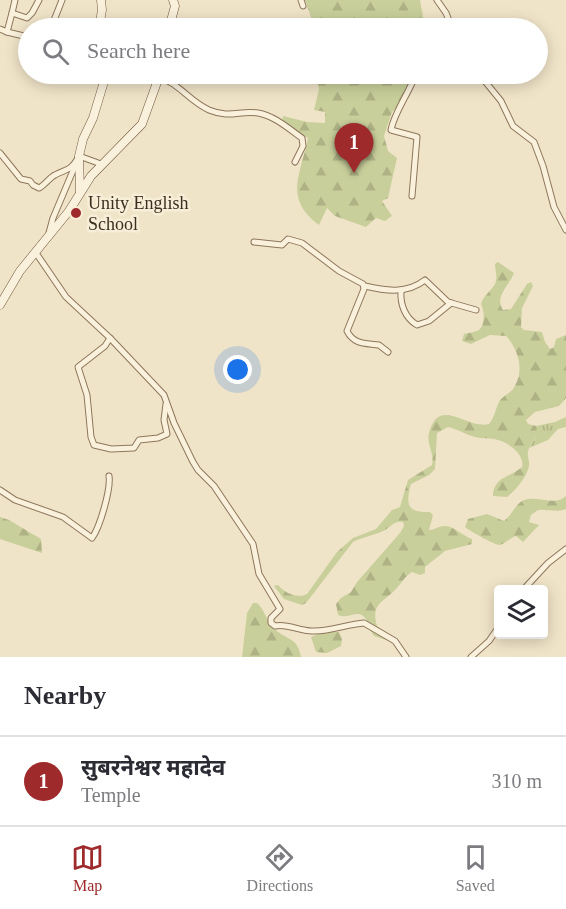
<!DOCTYPE html>
<html lang="en">
<head>
<meta charset="utf-8">
<style>
	body { margin:0; font-family:"Times New Roman","Noto Sans Devanagari",serif; background:#f2f2f3; color:#2b2b33 }
	.controls { position:absolute; right:18px; bottom:18px; display:grid; overflow:hidden; border-radius:6px; box-shadow:0 3px 15px #0003 }
	.controls button { width:54px; height:54px; display:grid; place-items:center; padding:0; border:0; border-bottom:2px solid #e1e1e2; background:#fff; color:#2b2b33; font:30px sans-serif }
	.you { position:absolute; left:238px; top:370px; width:21px; height:21px; margin:-15px; border:4px solid #fff; border-radius:50%; background:#1a73e8; box-shadow:0 0 0 9px #1a73e833 }
	.badge { display:grid; place-items:center; width:39px; height:39px; border-radius:50%; background:#9e2a2b; color:#fff; font-size:20px; font-weight:700 }
	.pin { position:absolute; translate:-50% -50px; filter:drop-shadow(0 2px 3px #0008) }
	.pin::after { content:''; position:absolute; top:32px; width:21px; height:18px; background:inherit; clip-path:polygon(0 0,100% 0,50% 100%) }
	.list { margin:0; padding:0; list-style:none }
	h2 { display:flex; justify-content:space-between; align-items:center; height:78px; margin:0; padding:0 24px; font-size:26px }
	h2 small { font-size:20px; font-weight:400; color:#7c7c81 }
	.list li { display:grid; grid-template-columns:39px 1fr auto; gap:18px; align-items:center; box-sizing:border-box; height:90px; padding:0 24px; border-top:2px solid #e1e1e2 }
	.list b { display:block; font-size:22px; white-space:nowrap }
	.list p { margin:0; font-size:20px; white-space:nowrap; color:#7c7c81 }
	.list em { font-size:20px; font-style:normal; color:#7c7c81 }
	.icon { flex:none; width:33px; height:33px; fill:none; stroke:currentColor; stroke-width:2; stroke-linecap:round; stroke-linejoin:round }
	.map { position:relative; flex:none; width:566px; height:657px; overflow:hidden }
	.search { position:absolute; background:#fff; box-shadow:0 3px 15px #0003; left:18px; right:18px; top:18px; height:66px; display:flex; align-items:center; gap:15px; box-sizing:border-box; padding:0 21px; border-radius:33px; color:#7c7c81; font-size:22px }
	.sheet { height:168px; background:#fff }
	nav { display:flex; justify-content:space-around; align-items:center; box-sizing:border-box; height:84px; border-top:2px solid #e1e1e2; background:#fff; font-size:16px; color:#7c7c81 }
	nav a { display:grid; justify-items:center; gap:3px }
	nav .on { color:#9e2a2b }
	.map>svg:first-child { display:block }
	.grass { fill:url(#grass-tufts) }
	.forest { fill:url(#forest-firs) }
	.lines { fill:none; stroke-linecap:round; stroke-linejoin:round }
	.street-casing { stroke:#8d765c; stroke-width:7 }
	.secondary-casing { stroke:#6f573f; stroke-width:9 }
	.street { stroke:#faf1dc; stroke-width:5 }
	.secondary { stroke:#faf1dc; stroke-width:8 }
	.poi-dot { fill:#9e2a2b; stroke:#f7eed8; stroke-width:2 }
	.labels { text-anchor:middle; stroke-width:5; stroke-linejoin:round; paint-order:stroke }
	.poi-label { font-size:18px; fill:#3d2e20; stroke:#f7eed8; text-anchor:start }
</style>
</head>
<body>
<div class="map">
<svg width="566" height="657" viewBox="0 0 566 657">
	<defs>
		<pattern id="grass-tufts" width="24" height="20" patternUnits="userSpaceOnUse" patternTransform="scale(1.5)"><rect width="24" height="20" fill="#c9cf9b"/><path d="M3 7l-1-3M5 7V3M7 7l1-3M15 17l-1-3M17 17v-4M19 17l1-3" fill="none" stroke="#aeb285"/></pattern>
		<pattern id="forest-firs" width="22" height="20" patternUnits="userSpaceOnUse" patternTransform="scale(1.5)"><rect width="22" height="20" fill="#c9cf9b"/><path d="M5 1l3.5 6h-7zM16 11l3.5 6h-7z" fill="#aeb285"/></pattern>
	</defs>
	<rect width="100%" height="100%" fill="#f0e4c8"/>
	<!-- grass -->
	<polygon class="grass" points="566,417 566,427 558,429 548,440 529,448 535,438 536,426 555,422"/>
	<!-- forest -->
	<g class="forest">
		<polygon points="305,0 420,0 425,28 308,28 312,20"/>
		<path d="M316 74H429L428 82 415 80 407 98 392 112 384 136 388 151 397 158 388 198 382 201 392 216 385 221 376 218 366 227 335 216 327 208 319 225C283 198 301 174 308 138L282 123 283 116 307 122 325 123V112L314 110 319 89Z"/>
		<path d="M498 262 514 273C509 286 494 297 503 310L511 309 527 284 531 282 533 286 522 308 521 327 524 330 542 332 545 342 550 349 554 347 556 339 566 335V398L559 406 535 412 526 420 528 424 536 426C539 437 530 442 528 452 527 457 530 461 529 466 527 477 515 491 507 497L493 496C493 477 511 477 522 467 525 454 507 441 494 439 488 438 482 439 475 437 466 435 458 429 448 427L437 433 435 469 429 475 411 484C405 505 408 513 430 512L433 515 429 530C434 530 439 526 444 526 453 525 463 536 472 539V544L445 551 425 567V573L420 575 412 572C405 576 401 584 395 590 381 604 371 604 377 626L393 637 392 642 374 636C370 631 369 624 365 618 359 608 347 620 338 615L336 604 341 598 351 592 357 582 400 533 404 526 403 522C393 520 390 529 381 532 372 536 362 537 353 542L306 603 302 605 284 599 274 586 278 585C285 593 297 599 307 594L337 552 353 538 376 529 392 510 400 507 408 480 432 465C435 454 426 444 429 433 439 395 467 430 489 424 495 417 495 410 499 402 502 396 509 394 513 389 525 372 519 350 506 336L490 335 471 344 462 341 464 334C468 333 476 332 479 330 486 324 484 310 481 304 483 296 491 291 495 284 498 277 495 271 495 264Z"/>
		<path d="M566 496V509C556 513 548 509 538 510L531 515 529 522 539 525 523 542 516 536C510 538 505 544 499 545 495 545 468 530 465 527L468 519 487 514 504 521C512 515 515 504 524 500 539 495 555 507 566 496Z"/>
		<polygon points="0,517 9,520 41,539 42,553 0,539"/>
		<path d="M253 603H257C265 610 266 620 273 627 285 641 297 635 301 657H242L247 613Z"/>
		<polygon points="323,632 339,632 342,639 341,646 327,653 316,652 311,637"/>
	</g>
	<g class="lines">
		<defs>
			<g id="street">
				<polyline points="15,0 12,13 27,18 32,13 39,0"/>
				<polyline points="301,0 303,6"/>
				<polyline points="437,0 446,13 452,28"/>
				<polyline points="51,28 62,0"/>
				<polyline points="0,29 7,32 12,13"/>
				<polyline points="7,32 28,37"/>
				<polyline points="479,74 501,101 513,126 534,142 543,166 554,207 566,230"/>
				<path d="M159 77C180 84 189 101 209 110 231 119 239 110 258 113 275 116 289 129 302 138L303 146 295 162"/>
				<path d="M412 83C405 99 394 114 391 130L417 137 412 196"/>
				<path d="M0 153 21 179 30 181 33 185 39 188C45 185 49 178 55 175 66 169 71 171 78 158"/>
				<polyline points="79,156 101,164"/>
				<polyline points="49,233 53,218 75,166"/>
				<path d="M254 242 282 245 288 239 302 243 339 271 363 284 364 289 347 331C354 345 366 343 379 345L388 352"/>
				<path d="M36 253 66 297 110 338 164 395 174 423 193 462 198 470 214 486 253 544 259 574 280 609 271 618V623L275 626C287 623 299 631 312 631 330 632 347 624 364 623L395 641 406 657"/>
				<path d="M365 286C386 291 407 294 425 280L448 302 476 310"/>
				<path d="M401 291C400 304 405 318 417 325L429 321 451 303"/>
				<polyline points="110,338 105,346 78,367 87,395 91,437 94,445 111,449 134,448 139,440 158,438 167,434 164,420 166,404"/>
				<path d="M0 490 15 500 63 517 92 538C100 527 111 489 109 476"/>
				<polyline points="523,590 548,563 566,549"/>
				<polyline points="471,657 489,641 498,628"/>
			</g>
			<g id="secondary">
				<polyline points="99,28 102,10 101,0"/>
				<polyline points="169,28 175,6 173,0"/>
				<polyline points="80,191 79,156 83,139 93,118 103,85 103,74"/>
				<polyline points="0,305 20,271 69,211 91,176 142,124 160,74"/>
			</g>
		</defs>
		<!-- street casing -->
		<use href="#street" class="street-casing"/>
		<!-- secondary casing -->
		<use href="#secondary" class="secondary-casing"/>
		<!-- street -->
		<use href="#street" class="street"/>
		<!-- secondary -->
		<use href="#secondary" class="secondary"/>
	</g>
	<!-- markers -->
	<circle class="poi-dot" cx="76" cy="213" r="6"/>
	<g class="labels">
		<!-- poi labels -->
		<g class="poi-label">
			<text x="88" y="209">Unity English<tspan x="88" dy="21">School</tspan></text>
		</g>
	</g>
</svg>
<div class="controls">
<button><svg class="icon" aria-label="layers" viewBox="0 0 24 24"><path d="M12 4l9 5-9 5-9-5zM3 14l9 5 9-5"/></svg></button>
</div>
<div class="you"></div>
<div class="pin badge" style="left:354px;top:173px">1</div>
<div class="search"><svg class="icon" aria-label="search" viewBox="0 0 24 24"><circle cx="10" cy="10" r="6"/><path d="M15 15l6 6"/></svg>Search here</div>
</div>
<section class="sheet">
<h2>Nearby<small></small></h2>
<ul class="list">
<li><span class="badge">1</span><div><b>सुबरनेश्वर महादेव</b><p>Temple</p></div><em>310 m</em></li>
</ul>
</section>
<nav>
<a class="on"><svg class="icon" aria-label="map" viewBox="0 0 24 24"><path d="M3 6l6-2 6 2 6-2v14l-6 2-6-2-6 2zM9 4v14M15 6v14"/></svg>Map</a>
<a><svg class="icon" aria-label="directions" viewBox="0 0 24 24"><path d="M12 3l9 9-9 9-9-9zM9 14v-3h6M13 9l2 2-2 2"/></svg>Directions</a>
<a><svg class="icon" aria-label="saved" viewBox="0 0 24 24"><path d="M7 4h10v16l-5-4-5 4z"/></svg>Saved</a>
</nav>
</body>
</html>
